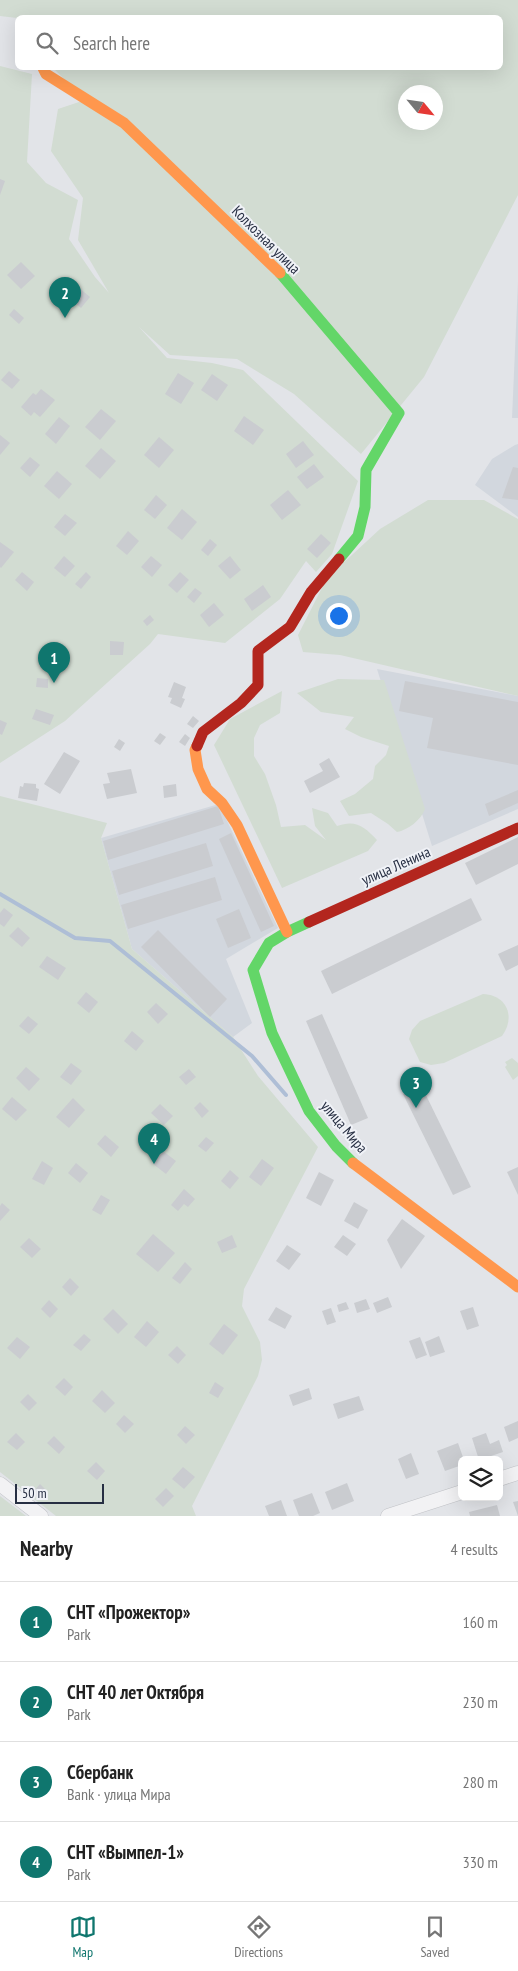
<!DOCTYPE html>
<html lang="en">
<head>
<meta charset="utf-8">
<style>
	body { margin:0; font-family:"PT Sans Narrow",sans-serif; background:#f6f6f6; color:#222 }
	.controls { position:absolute; right:15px; bottom:15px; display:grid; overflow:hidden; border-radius:8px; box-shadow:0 5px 20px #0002 }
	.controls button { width:45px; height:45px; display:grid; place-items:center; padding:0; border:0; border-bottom:1px solid #e0e0e0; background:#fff; color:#222; font:25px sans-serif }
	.compass { position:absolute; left:398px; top:85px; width:45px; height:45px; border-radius:50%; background:#fff; box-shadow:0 5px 20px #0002; rotate:119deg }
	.scale { position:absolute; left:15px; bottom:12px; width:89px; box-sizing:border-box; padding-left:5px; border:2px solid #272f43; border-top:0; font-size:14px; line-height:18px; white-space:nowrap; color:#272f43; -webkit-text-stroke:4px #f0f2f7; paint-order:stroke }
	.you { position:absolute; left:338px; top:615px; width:18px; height:18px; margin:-12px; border:4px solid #fff; border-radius:50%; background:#1a73e8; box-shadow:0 0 0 8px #1a73e833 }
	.badge { display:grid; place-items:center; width:32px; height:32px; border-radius:50%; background:#0f766e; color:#fff; font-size:16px; font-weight:700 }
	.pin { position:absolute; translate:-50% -41px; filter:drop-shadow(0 1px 2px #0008) }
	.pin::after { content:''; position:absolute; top:26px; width:18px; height:15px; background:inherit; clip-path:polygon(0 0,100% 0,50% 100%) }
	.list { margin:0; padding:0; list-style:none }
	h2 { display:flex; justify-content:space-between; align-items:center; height:65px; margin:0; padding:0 20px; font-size:21px }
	h2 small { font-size:16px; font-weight:400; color:#767676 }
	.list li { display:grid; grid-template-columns:32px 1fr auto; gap:15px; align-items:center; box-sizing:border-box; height:80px; padding:0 20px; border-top:1px solid #e0e0e0 }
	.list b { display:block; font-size:19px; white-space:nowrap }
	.list p { margin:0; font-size:16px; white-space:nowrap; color:#767676 }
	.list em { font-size:16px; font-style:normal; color:#767676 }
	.icon { flex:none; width:28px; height:28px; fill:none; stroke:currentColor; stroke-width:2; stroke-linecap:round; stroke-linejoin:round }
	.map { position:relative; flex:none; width:518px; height:1516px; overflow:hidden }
	.search { position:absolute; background:#fff; box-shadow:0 5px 20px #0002; left:15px; right:15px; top:15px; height:55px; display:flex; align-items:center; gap:12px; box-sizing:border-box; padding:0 18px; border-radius:8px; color:#767676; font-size:19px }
	.sheet { height:385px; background:#fff }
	nav { display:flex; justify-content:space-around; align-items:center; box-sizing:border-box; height:70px; border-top:1px solid #e0e0e0; background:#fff; font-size:14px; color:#767676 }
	nav a { display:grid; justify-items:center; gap:2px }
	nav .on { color:#0f766e }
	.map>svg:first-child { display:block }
	.built { fill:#d2d7de }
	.green { fill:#d2dcd2; fill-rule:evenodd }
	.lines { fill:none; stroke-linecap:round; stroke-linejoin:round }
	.stream { stroke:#aebed6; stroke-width:4 }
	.building { fill:#caccd0 }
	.street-casing { stroke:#c0c2c6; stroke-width:15 }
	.street { stroke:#f2f2f4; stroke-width:14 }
	.fast { stroke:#63d668; stroke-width:11 }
	.slow { stroke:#ff974d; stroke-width:11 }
	.jam { stroke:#b3261e; stroke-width:11 }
	.labels { text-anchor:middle; stroke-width:4; stroke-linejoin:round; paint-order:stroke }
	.street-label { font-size:15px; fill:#272f43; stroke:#f0f2f7 }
</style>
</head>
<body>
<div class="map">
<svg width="518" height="1516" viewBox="0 0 518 1516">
	<rect width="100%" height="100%" fill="#e2e4e8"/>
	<!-- built -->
	<g class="built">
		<polygon points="518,282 518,418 512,418"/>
		<polygon points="518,444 518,517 475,485 492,459 515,445"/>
		<polygon points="377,669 518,696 518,809 432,846"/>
		<polygon points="219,804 278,928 226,959 252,1023 233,1037 132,949 101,838"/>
	</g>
	<!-- green -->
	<g class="green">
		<path d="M0 0H518V195L424 377 361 454 294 394 237 359 170 355 139 327 167 358 212 363 243 370 358 481 332 554 316 572 306 561 280 599 225 643 158 634 150 644 65 721 0 763V66L32 74 27 162 46 183 78 200 69 239 95 277 109 293 78 240 83 198 51 151 58 109 85 100 53 68H500V18H17L0 16ZM406 92H436V122H406Z"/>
		<polygon points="428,500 484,500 518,519 518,696 340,655 303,652 298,635 327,578 380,529"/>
		<path d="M338 679 384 680 425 809C421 820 408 830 397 832L388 824 371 813 349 816 340 801 355 794 373 779 375 766 386 755 389 746 361 737 345 729 354 717 321 712 297 693Z"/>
		<path d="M282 691 280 713 260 725 254 738V756L265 774 276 805 281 827 305 825 326 840 315 826 312 808 328 813 337 826C356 819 365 827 377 840L368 851 282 888 214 745 230 719Z"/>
		<polygon points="0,796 107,823 101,838 132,949 233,1037 258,1076 318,1147 244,1289 242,1306 260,1342 262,1360 258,1376 192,1506 196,1516 56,1516 0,1472"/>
		<path d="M483 994C507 995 516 1017 502 1036L444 1063 431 1065 420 1062 409 1039 412 1030 420 1021Z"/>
		<polygon points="512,1058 518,1063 518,1076 513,1080 505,1067 507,1065 505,1062"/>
		<polygon points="0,1496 26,1516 0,1516"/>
	</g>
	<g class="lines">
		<!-- stream -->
		<polyline class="stream" points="0,894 75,938 110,941 252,1056 286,1095"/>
	</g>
	<!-- building -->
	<g class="building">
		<polygon points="0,179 5,181 0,195"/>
		<polygon points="21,262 35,276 21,289 7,275"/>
		<polygon points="78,287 90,297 81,308 69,298"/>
		<polygon points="14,309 24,318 19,324 9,315"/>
		<polygon points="9,371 20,380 12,389 1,380"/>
		<polygon points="178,373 194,383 181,404 165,394"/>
		<polygon points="212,374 228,385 217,401 201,390"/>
		<polygon points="41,389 55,400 40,417 34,412 31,416 21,407 33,393 36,395"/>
		<polygon points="101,409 116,421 100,440 85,427"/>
		<polygon points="244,416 264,430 253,445 234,431"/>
		<polygon points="59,417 70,426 56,444 45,434"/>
		<polygon points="0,435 10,443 0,455"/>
		<polygon points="159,437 174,450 159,468 144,455"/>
		<polygon points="303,441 314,455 296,468 286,454"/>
		<polygon points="101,448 116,461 100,479 85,466"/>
		<polygon points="30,457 40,465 30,477 20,468"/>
		<polygon points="314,464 324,477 307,489 297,477"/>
		<polygon points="513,467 518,468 518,500 502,498"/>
		<polygon points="57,471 72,484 59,499 44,486"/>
		<polygon points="288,490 301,505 282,520 270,505"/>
		<polygon points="156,495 167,505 155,519 144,510"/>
		<polygon points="182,509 197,522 182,540 167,528"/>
		<polygon points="65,514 77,523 65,536 54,527"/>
		<polygon points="128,531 139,541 127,555 116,546"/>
		<polygon points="321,534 331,543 317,558 307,549"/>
		<polygon points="210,539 217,545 208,556 201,550"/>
		<polygon points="0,542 14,552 1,568 0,567"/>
		<polygon points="64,556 75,566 65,577 54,568"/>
		<polygon points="151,556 162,565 152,577 141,567"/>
		<polygon points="230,556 241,570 230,579 218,566"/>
		<polygon points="22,572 34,582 27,591 15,580"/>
		<polygon points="86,572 91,577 81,589 75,584"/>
		<polygon points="180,572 189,580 177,593 168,585"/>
		<polygon points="263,585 271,597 252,611 244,599"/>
		<polygon points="195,588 202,593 194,603 187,597"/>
		<polygon points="214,603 224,615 209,627 200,615"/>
		<polygon points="150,615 154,620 147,626 143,621"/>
		<polygon points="110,641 124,642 123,655 110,655"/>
		<polygon points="37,678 48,679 48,688 36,687"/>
		<polygon points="405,681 518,702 518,765 427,748 433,718 399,711"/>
		<polygon points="174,682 186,687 182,698 185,699 181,708 170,703 172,698 168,697"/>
		<polygon points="36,709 54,715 50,725 32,719"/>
		<polygon points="193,716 199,721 193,728 187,724"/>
		<polygon points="0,720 7,723 2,735 0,734"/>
		<polygon points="160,733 166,737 160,745 154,741"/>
		<polygon points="185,734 190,738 185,746 179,742"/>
		<polygon points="119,739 125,743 120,751 114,747"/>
		<polygon points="64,752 80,761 60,794 44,784"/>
		<polygon points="329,758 340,777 310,793 304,781 323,771 319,764"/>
		<polygon points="131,769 137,793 107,799 103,784 110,783 107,773"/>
		<polygon points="24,783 36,784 36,788 39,789 37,801 18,798 20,786 23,787"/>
		<polygon points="176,784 177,796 164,798 163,786"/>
		<polygon points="518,790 518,803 489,816 485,804"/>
		<polygon points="218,806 224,824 108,860 103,841"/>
		<polygon points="231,833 274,926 261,932 219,839"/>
		<polygon points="518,837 518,864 476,885 465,863"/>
		<polygon points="206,843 213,866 119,895 112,871"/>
		<polygon points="215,877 222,900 128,929 121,905"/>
		<polygon points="471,898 482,920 332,994 321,971"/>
		<polygon points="4,908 13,915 4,927 0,924 0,913"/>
		<polygon points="239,909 251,938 228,948 216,919"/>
		<polygon points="18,927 30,938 22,947 9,936"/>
		<polygon points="158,930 227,999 210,1017 141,947"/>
		<polygon points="518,945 518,965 506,971 498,954"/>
		<polygon points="47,956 66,968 58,980 39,967"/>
		<polygon points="86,992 98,1002 89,1013 77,1003"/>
		<polygon points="156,1003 168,1014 158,1024 147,1012"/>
		<polygon points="322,1014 368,1118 351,1125 306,1021"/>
		<polygon points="28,1016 38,1024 29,1034 19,1026"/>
		<polygon points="132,1031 144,1041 136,1051 124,1041"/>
		<polygon points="71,1063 82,1071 71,1085 60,1077"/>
		<polygon points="26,1067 40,1079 29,1091 16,1078"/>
		<polygon points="189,1069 196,1077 186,1085 179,1077"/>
		<polygon points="421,1085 471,1187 453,1195 403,1094"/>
		<polygon points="12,1097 27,1110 16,1121 2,1109"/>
		<polygon points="73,1098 85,1110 69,1128 56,1117"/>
		<polygon points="200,1102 209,1111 202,1118 194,1108"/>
		<polygon points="160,1104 173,1116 164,1125 151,1113"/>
		<polygon points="105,1135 119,1147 111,1157 97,1144"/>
		<polygon points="206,1137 214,1143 206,1152 198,1146"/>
		<polygon points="163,1151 176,1161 166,1174 153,1164"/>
		<polygon points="262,1159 274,1168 261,1186 249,1177"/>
		<polygon points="42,1161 53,1168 44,1185 32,1179"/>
		<polygon points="76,1163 88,1173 80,1183 68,1173"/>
		<polygon points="518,1167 518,1195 507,1172"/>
		<polygon points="230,1170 239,1178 230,1189 221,1181"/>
		<polygon points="319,1172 334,1180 321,1206 306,1198"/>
		<polygon points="184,1189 195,1199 188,1207 184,1204 178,1211 171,1205"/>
		<polygon points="101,1195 110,1200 101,1215 92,1210"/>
		<polygon points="354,1202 368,1210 358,1229 344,1221"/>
		<polygon points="2,1203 10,1210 0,1221 0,1206"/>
		<polygon points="402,1219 425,1236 401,1269 387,1240"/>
		<polygon points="153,1234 175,1253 158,1272 136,1254"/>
		<polygon points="232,1235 237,1247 222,1253 217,1242"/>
		<polygon points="343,1235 356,1244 347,1256 334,1247"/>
		<polygon points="29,1238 41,1249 32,1258 20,1247"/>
		<polygon points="287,1245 301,1254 289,1270 276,1261"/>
		<polygon points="185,1262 192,1269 180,1284 172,1278"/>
		<polygon points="70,1278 79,1287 71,1296 62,1287"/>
		<polygon points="388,1297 392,1307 377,1313 373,1303"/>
		<polygon points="366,1299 370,1309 357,1313 354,1303"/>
		<polygon points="49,1300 58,1309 50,1318 41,1309"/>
		<polygon points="346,1302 349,1309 339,1312 337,1305"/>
		<polygon points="276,1307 292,1316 285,1329 268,1320"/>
		<polygon points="473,1307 479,1326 467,1330 460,1311"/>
		<polygon points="331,1308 336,1322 327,1325 322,1311"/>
		<polygon points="113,1309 128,1324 118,1334 103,1319"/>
		<polygon points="147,1321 159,1332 146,1347 134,1337"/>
		<polygon points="224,1324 238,1335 223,1355 209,1344"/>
		<polygon points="84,1334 91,1340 81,1351 73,1345"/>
		<polygon points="439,1336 445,1352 430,1357 425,1342"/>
		<polygon points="17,1337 30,1347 20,1359 7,1348"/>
		<polygon points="420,1337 427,1355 416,1359 409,1341"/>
		<polygon points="177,1346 186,1355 178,1364 168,1355"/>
		<polygon points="64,1378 73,1387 65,1396 55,1387"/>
		<polygon points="215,1382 224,1388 218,1398 209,1393"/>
		<polygon points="309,1388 312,1399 293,1406 289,1395"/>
		<polygon points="102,1390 115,1403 105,1413 92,1401"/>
		<polygon points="28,1394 37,1403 29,1411 20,1402"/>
		<polygon points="359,1396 364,1410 338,1419 333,1404"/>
		<polygon points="124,1415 134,1424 125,1433 116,1424"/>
		<polygon points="518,1421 518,1438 509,1442 504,1427"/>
		<polygon points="185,1426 195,1435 186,1444 177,1435"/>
		<polygon points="16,1433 25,1442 17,1450 7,1442"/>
		<polygon points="486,1433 490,1444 499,1440 503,1452 479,1460 472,1438"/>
		<polygon points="54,1436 65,1447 59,1454 47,1443"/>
		<polygon points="458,1443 464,1460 462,1460 462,1465 445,1471 437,1451"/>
		<polygon points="411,1453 419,1474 406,1479 398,1459"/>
		<polygon points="96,1462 105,1471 97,1480 87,1471"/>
		<polygon points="183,1467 195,1477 184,1489 172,1479"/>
		<polygon points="347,1483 354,1501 332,1510 325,1492"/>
		<polygon points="40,1484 46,1490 37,1498 32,1493"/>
		<polygon points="166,1488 174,1496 163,1507 155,1499"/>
		<polygon points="312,1493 320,1513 313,1516 299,1516 293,1500"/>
		<polygon points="281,1500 287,1516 269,1516 265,1506"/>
		<polygon points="518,1501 518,1516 513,1502"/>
		<polygon points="497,1505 500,1516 470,1516 469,1512"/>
	</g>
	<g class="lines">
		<defs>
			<g id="street">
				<polyline points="499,1479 518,1473"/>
				<polyline points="0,1484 41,1516"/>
				<polyline points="388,1516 462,1492"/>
			</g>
		</defs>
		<!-- street casing -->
		<use href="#street" class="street-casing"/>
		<!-- street -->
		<use href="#street" class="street"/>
		<!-- fast -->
		<g class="fast">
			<polyline points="280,273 399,413 366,470 365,507 358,536 339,559"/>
			<polyline points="309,922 287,932 269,943 253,970 272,1033 309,1111 336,1146 353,1163"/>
		</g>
		<!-- slow -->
		<g class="slow">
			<polyline points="43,68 46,74 124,123 280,273"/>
			<polyline points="197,746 195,750 198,769 207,789 222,803 237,825 287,932"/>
			<polyline points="353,1163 518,1287"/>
		</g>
		<!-- jam -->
		<g class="jam">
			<polyline points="197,746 203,732 241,703 258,685 258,651 290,627 311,592 339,559"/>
			<polyline points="309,922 518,828"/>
		</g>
	</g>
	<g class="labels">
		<!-- street labels -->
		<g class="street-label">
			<text transform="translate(266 240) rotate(45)" y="5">Колхозная улица</text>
			<text transform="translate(396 866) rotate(-24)" y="5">улица Ленина</text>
			<text transform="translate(344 1127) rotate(50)" y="5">улица Мира</text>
		</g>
	</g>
</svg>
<div class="controls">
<button><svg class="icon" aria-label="layers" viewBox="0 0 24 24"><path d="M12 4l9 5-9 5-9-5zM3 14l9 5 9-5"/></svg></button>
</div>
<svg class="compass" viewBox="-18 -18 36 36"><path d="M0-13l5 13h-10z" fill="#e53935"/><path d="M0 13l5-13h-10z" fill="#767676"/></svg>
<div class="scale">50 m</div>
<div class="you"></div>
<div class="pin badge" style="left:54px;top:683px">1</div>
<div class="pin badge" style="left:65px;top:318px">2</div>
<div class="pin badge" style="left:416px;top:1108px">3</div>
<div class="pin badge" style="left:154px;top:1164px">4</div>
<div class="search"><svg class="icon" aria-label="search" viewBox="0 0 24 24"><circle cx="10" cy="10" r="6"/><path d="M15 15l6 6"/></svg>Search here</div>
</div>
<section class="sheet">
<h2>Nearby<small>4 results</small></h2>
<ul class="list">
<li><span class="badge">1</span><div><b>СНТ «Прожектор»</b><p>Park</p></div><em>160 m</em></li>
<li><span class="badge">2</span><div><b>СНТ 40 лет Октября</b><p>Park</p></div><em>230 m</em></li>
<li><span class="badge">3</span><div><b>Сбербанк</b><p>Bank · улица Мира</p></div><em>280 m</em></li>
<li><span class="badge">4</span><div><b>СНТ «Вымпел-1»</b><p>Park</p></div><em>330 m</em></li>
</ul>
</section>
<nav>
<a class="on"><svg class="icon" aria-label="map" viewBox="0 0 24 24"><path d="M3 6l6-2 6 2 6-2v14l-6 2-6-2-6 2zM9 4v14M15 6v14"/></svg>Map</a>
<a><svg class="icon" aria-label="directions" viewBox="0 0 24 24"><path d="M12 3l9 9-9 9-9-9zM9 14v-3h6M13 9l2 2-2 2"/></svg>Directions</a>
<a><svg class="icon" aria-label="saved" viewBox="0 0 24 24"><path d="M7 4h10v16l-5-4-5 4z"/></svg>Saved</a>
</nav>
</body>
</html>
